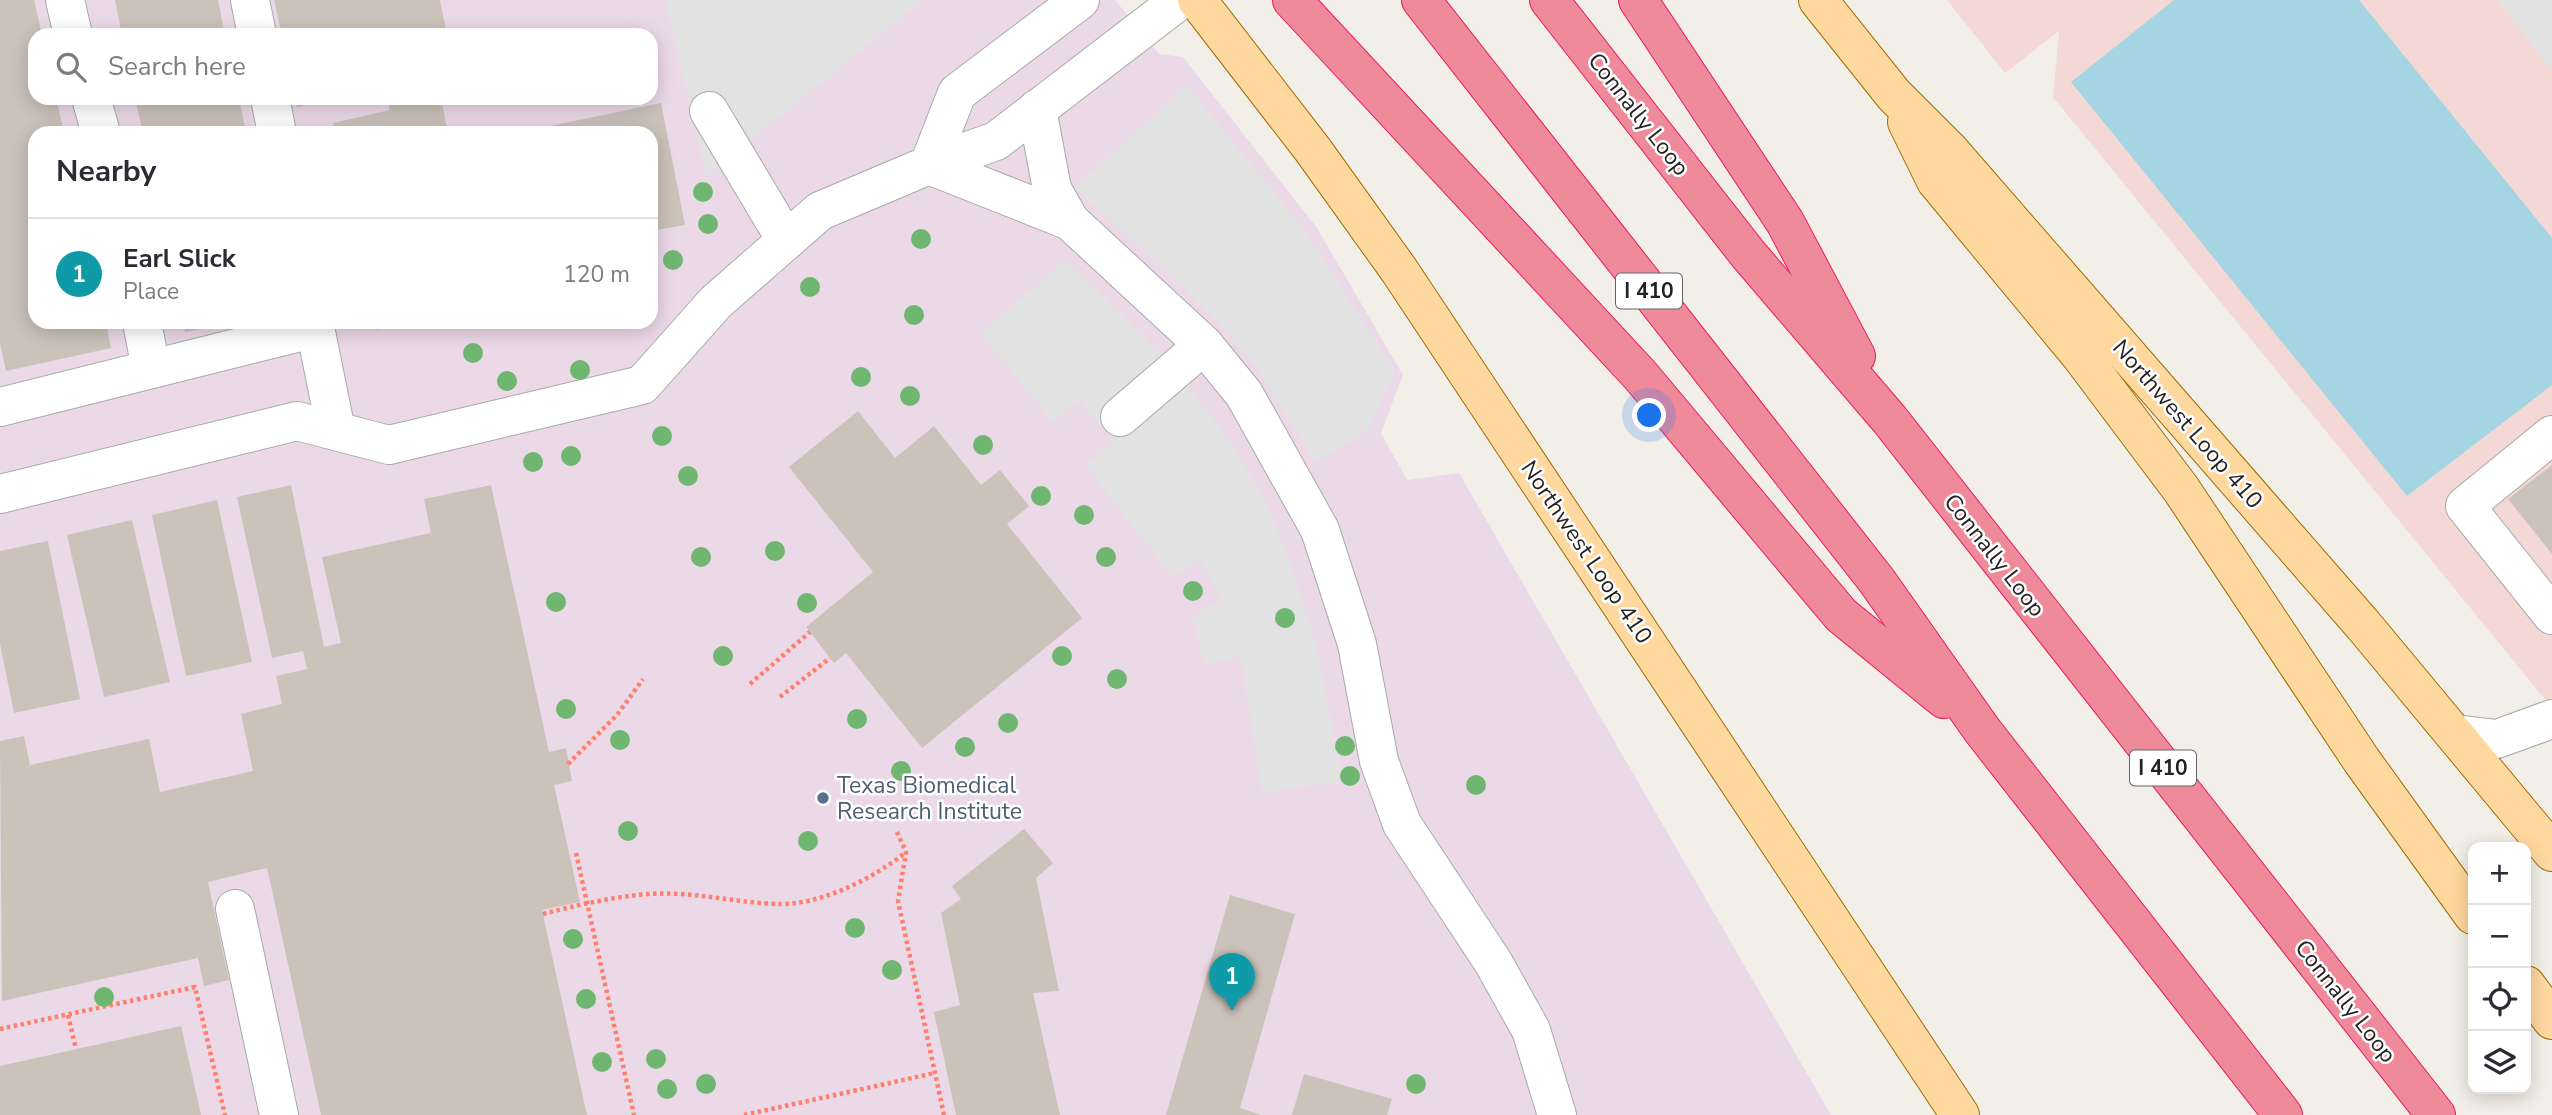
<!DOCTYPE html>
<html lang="en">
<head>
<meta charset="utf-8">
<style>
	body { margin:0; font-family:"Nunito Sans",sans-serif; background:#f2f2f3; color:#2b2b33 }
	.controls { position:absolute; right:21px; bottom:21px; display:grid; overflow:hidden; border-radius:14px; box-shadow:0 4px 18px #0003 }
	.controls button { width:63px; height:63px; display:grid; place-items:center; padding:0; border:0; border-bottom:2px solid #e1e1e2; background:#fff; color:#2b2b33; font:35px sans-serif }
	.you { position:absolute; left:1650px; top:416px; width:24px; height:24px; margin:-18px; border:5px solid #fff; border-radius:50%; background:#1a73e8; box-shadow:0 0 0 10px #1a73e833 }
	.badge { display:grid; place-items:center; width:46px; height:46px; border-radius:50%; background:#0f766e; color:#fff; font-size:23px; font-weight:700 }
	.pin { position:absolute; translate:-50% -58px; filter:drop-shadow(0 2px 4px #0008) }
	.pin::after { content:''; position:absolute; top:37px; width:24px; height:21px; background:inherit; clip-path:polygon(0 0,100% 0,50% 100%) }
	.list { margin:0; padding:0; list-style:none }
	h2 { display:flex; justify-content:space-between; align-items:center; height:91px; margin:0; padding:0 28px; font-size:30px }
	h2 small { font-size:23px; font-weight:400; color:#7c7c81 }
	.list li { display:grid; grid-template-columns:46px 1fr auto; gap:21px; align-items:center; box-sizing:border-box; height:112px; padding:0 28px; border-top:2px solid #e1e1e2 }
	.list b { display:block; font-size:26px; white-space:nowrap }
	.list p { margin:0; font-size:23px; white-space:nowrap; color:#7c7c81 }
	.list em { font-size:23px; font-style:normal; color:#7c7c81 }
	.icon { flex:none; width:38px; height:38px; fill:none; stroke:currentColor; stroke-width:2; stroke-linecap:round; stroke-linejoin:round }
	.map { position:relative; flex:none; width:2552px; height:1115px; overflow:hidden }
	.search { position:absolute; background:#fff; box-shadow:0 4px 18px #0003; left:28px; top:28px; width:630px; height:77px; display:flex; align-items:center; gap:18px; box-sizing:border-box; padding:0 24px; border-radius:21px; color:#7c7c81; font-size:26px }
	.panel { position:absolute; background:#fff; box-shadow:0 4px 18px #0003; left:28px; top:126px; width:630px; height:203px; border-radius:21px }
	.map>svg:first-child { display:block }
	.commercial { fill:#f4d8d6 }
	.industrial { fill:#ecd9e8; fill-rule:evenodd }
	.parking { fill:#e2e2e2 }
	.water { fill:#a5d4e3 }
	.building { fill:#cbc2ba }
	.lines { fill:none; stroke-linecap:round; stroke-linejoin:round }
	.minor-casing { stroke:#a9a9a9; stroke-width:40 }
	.major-casing { stroke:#9f6d00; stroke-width:40 }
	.highway-casing { stroke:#eb1a5e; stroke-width:40 }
	.path { stroke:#ff7e6c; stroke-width:4.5; stroke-dasharray:3.5 3.5; stroke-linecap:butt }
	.minor { stroke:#fff; stroke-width:38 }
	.major { stroke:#ffd8a0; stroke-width:38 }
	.highway { stroke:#ef8a9b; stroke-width:38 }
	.tree { fill:#6fb671 }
	.service-dot { fill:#5c6f8a; stroke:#fff; stroke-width:2.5 }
	.labels { text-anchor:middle; stroke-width:5; stroke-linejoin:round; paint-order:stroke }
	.shield { fill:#fff; stroke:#646464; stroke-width:2 }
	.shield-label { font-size:21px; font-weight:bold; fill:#222 }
	.street-label { font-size:23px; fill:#222; stroke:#fff }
	.service-label { font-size:23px; fill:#4e5e75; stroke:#fff; text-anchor:start }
</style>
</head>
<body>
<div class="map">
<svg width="2552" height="1115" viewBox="0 0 2552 1115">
	<rect width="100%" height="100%" fill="#f2efe8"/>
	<!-- commercial -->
	<polygon class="commercial" points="1947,0 2552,0 2552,708 2053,97 2059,31 2005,73"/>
	<!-- industrial -->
	<path class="industrial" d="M0 0H1115L1159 54 1183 57 1317 228 1403 375 1381 433 1407 480 1459 473 1831 1115H0ZM35 35H651V98H35ZM35 133H651V322H35Z"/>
	<!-- parking -->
	<g class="parking">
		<polygon points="665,0 923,0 706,176"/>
		<polygon points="2497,0 2552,0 2552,70"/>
		<polygon points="1187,86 1304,229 1395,372 1368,430 1316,463 1248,355 1180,283 1074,188"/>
		<polygon points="1066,260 1177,370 1221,430 1265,498 1293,571 1317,649 1343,782 1262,792 1240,656 1205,665 1192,617 1221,600 1200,560 1171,576 1086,465 1113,442 1080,400 1053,422 980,333"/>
	</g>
	<!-- water -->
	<polygon class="water" points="2174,0 2359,0 2552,238 2552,385 2407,496 2071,82"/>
	<!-- building -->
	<g class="building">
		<polygon points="0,0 34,0 42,35 35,35 35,98 56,98 64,133 35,133 35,322 106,322 111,348 6,371 0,343"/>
		<polygon points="115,0 218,0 225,35 122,35"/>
		<polygon points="274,0 440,0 447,35 282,35"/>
		<polygon points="135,98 239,98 246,133 143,133"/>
		<polygon points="295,98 334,98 334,99 297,107"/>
		<polygon points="387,98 441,98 448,133 335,133 333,123 390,110"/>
		<polygon points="661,103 685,225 651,231 651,133 516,133"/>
		<polygon points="183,322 227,322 227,323 185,332"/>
		<polygon points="376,322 408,322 409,323 377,330"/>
		<polygon points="858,411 895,458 934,426 981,485 1000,470 1029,506 1007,524 1082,618 922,748 846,653 834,663 806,627 873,572 789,467"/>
		<polygon points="2552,465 2552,554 2508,499"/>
		<polygon points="291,485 324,647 341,643 322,557 431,533 424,499 491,485 549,752 566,748 572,781 554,785 580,902 542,910 587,1115 321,1115 267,868 208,882 229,980 204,986 198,958 2,1001 0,741 24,736 30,765 149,739 160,792 253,771 241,714 282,704 276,676 307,669 303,651 272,658 237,497"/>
		<polygon points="217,500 252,662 186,676 152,515"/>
		<polygon points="132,520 170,682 104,697 67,535"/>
		<polygon points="48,541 80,699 14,713 0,644 0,551"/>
		<polygon points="1024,829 1053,863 1036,878 1059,991 1033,993 1060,1115 956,1115 934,1012 960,1005 941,913 961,899 952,886"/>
		<polygon points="1230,895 1295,914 1240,1108 1261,1115 1166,1115"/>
		<polygon points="181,1026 201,1115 0,1115 0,1066"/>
		<polygon points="1304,1074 1392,1099 1387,1115 1292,1115"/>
	</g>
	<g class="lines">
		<defs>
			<g id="minor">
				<polyline points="65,0 73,35"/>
				<polyline points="250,0 257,35"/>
				<polyline points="1080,0 957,93 929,165 996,141 1180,0"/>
				<polyline points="91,98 101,133"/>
				<polyline points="270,98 277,133"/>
				<polyline points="1037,109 1052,189 1070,221"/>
				<polyline points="709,111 786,240"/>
				<polyline points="142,322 151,369"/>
				<polyline points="314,322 336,431"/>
				<polyline points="0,407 316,328"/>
				<polyline points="1120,417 1204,345"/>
				<polyline points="2552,435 2465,506 2552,615"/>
				<polyline points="0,494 297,421 389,445 642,385 716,302 820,211 929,165 1070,221 1204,345 1244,394 1320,530 1357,644 1379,761 1402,824 1493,962 1531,1030 1557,1115"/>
				<polyline points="2455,734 2497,739 2552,719"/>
				<polyline points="235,909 279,1115"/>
			</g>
			<g id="major">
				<polyline points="1197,0 1313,150 1399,270 1960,1115"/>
				<polyline points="1818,0 1894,95 1950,151 2364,626 2552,852"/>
				<polyline points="1907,122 1936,181 2081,356 2181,489 2362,761 2473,915"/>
				<polyline points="2526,985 2552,1020"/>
			</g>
			<g id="highway">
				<polyline points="1292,0 1640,375 1841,615 1944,699"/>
				<polyline points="1421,0 1877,581 1982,730 2283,1115"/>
				<polyline points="1549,0 1748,254 1890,420 2436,1115"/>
				<polyline points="1638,0 1785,222 1856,356"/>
			</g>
		</defs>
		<!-- minor casing -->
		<use href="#minor" class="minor-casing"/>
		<!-- major casing -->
		<use href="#major" class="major-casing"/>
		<!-- highway casing -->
		<use href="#highway" class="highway-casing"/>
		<!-- path -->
		<g class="path">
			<polyline points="750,684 810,632"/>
			<polyline points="780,697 830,658"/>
			<polyline points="568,764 617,715 643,679"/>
			<polyline points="897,832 906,852 898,901 944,1115"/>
			<polyline points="576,853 634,1115"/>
			<path d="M543 914C577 905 612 897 648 894 691 891 732 902 775 904 819 906 873 879 906 852"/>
			<polyline points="68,1015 76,1049"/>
			<polyline points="0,1029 195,987 225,1115"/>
			<polyline points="744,1115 935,1073"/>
		</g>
		<!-- minor -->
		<use href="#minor" class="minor"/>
		<!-- major -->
		<use href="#major" class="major"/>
		<!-- highway -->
		<use href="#highway" class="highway"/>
	</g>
	<!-- trees -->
	<g class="tree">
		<circle cx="703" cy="192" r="10"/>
		<circle cx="708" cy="224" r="10"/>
		<circle cx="921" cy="239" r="10"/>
		<circle cx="673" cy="260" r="10"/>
		<circle cx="810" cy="287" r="10"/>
		<circle cx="914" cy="315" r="10"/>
		<circle cx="473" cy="353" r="10"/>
		<circle cx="580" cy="370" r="10"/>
		<circle cx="861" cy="377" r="10"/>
		<circle cx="507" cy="381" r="10"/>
		<circle cx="910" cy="396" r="10"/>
		<circle cx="662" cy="436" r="10"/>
		<circle cx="983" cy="445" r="10"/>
		<circle cx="571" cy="456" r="10"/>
		<circle cx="533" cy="462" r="10"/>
		<circle cx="688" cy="476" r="10"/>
		<circle cx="1041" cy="496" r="10"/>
		<circle cx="1084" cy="515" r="10"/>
		<circle cx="775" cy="551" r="10"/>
		<circle cx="701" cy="557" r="10"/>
		<circle cx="1106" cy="557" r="10"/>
		<circle cx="1193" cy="591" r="10"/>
		<circle cx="556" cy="602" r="10"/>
		<circle cx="807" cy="603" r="10"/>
		<circle cx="1285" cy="618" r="10"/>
		<circle cx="723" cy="656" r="10"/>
		<circle cx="1062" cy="656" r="10"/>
		<circle cx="1117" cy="679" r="10"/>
		<circle cx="566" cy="709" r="10"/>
		<circle cx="857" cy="719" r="10"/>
		<circle cx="1008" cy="723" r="10"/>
		<circle cx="620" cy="740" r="10"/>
		<circle cx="1345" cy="746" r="10"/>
		<circle cx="965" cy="747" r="10"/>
		<circle cx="901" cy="771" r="10"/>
		<circle cx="1350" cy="776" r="10"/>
		<circle cx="1476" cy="785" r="10"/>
		<circle cx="628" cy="831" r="10"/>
		<circle cx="808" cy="841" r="10"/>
		<circle cx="855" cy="928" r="10"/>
		<circle cx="573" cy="939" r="10"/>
		<circle cx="892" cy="970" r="10"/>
		<circle cx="104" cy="997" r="10"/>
		<circle cx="586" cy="999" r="10"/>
		<circle cx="656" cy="1059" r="10"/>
		<circle cx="602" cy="1062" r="10"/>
		<circle cx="706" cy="1084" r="10"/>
		<circle cx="1416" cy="1084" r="10"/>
		<circle cx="667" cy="1089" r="10"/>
	</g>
	<!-- markers -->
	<circle class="service-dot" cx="823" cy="798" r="7"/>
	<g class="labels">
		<!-- shield labels -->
		<g class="shield">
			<rect x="1616" y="273.5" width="66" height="35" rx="5"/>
			<rect x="2130" y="750.5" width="66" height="35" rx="5"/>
		</g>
		<g class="shield-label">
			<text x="1649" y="298">I 410</text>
			<text x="2163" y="775">I 410</text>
		</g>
		<!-- street labels -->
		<g class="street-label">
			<text transform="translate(1639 114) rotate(52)" y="8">Connally Loop</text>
			<text transform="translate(2188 424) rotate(49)" y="8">Northwest Loop 410</text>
			<text transform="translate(1587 552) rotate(56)" y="8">Northwest Loop 410</text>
			<text transform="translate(1995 555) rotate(52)" y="8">Connally Loop</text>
			<text transform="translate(2346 1001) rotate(52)" y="8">Connally Loop</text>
		</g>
		<!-- service labels -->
		<g class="service-label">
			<text x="837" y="793">Texas Biomedical<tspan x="837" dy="26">Research Institute</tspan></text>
		</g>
	</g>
</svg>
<div class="controls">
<button>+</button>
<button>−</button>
<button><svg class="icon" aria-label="locate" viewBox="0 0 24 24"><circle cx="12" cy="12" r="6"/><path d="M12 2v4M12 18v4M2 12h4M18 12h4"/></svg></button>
<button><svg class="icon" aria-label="layers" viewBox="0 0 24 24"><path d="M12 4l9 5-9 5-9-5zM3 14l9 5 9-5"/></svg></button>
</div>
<div class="you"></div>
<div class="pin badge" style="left:1232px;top:1011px;background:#0f9aa8">1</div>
<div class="search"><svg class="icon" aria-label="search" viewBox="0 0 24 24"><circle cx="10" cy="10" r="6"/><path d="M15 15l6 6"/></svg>Search here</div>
<section class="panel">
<h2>Nearby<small></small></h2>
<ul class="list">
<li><span class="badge" style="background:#0f9aa8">1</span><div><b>Earl Slick</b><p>Place</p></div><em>120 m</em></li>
</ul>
</section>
</div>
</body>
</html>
